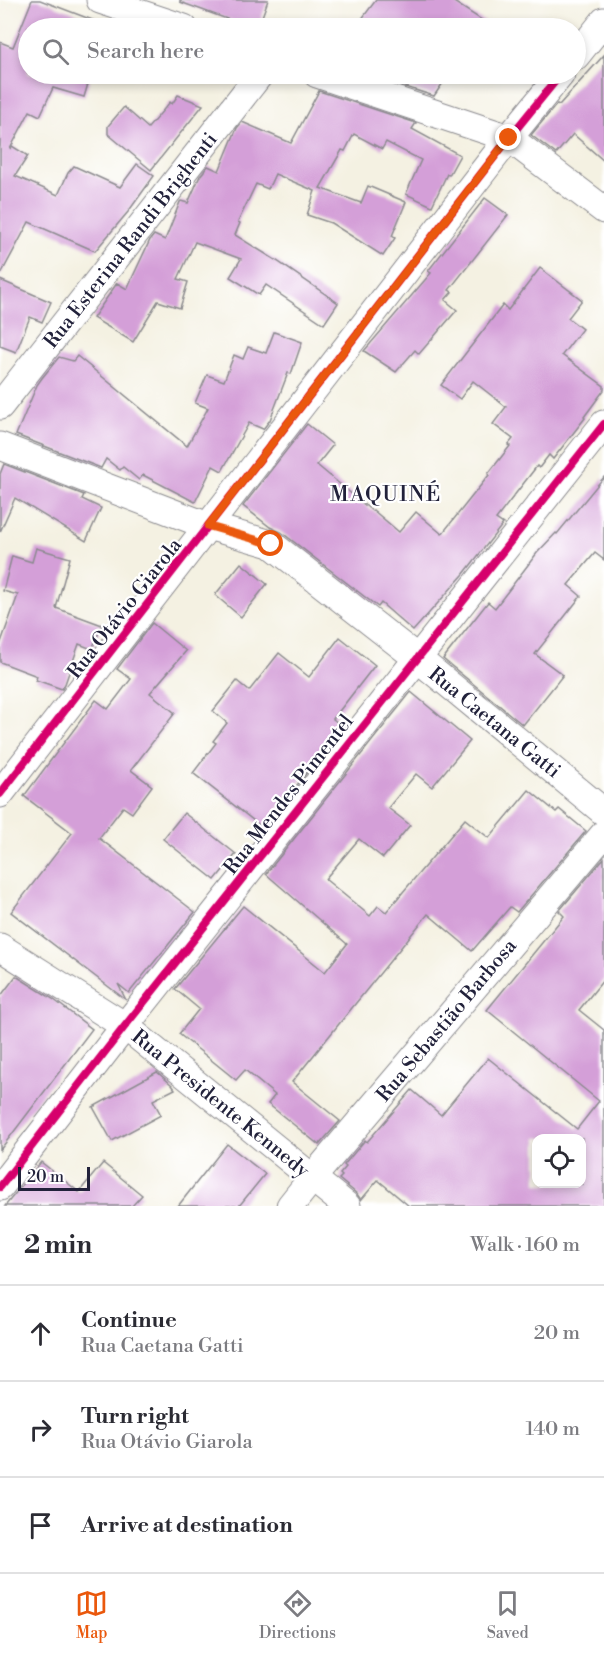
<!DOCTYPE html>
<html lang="en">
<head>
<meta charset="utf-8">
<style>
	body { margin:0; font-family:"Libre Bodoni",serif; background:#f7f7f7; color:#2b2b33 }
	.controls { position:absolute; right:18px; bottom:18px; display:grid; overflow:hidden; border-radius:12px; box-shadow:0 3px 9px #0003 }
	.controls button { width:54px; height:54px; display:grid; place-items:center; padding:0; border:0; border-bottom:2px solid #e1e1e2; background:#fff; color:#2b2b33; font:30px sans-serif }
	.scale { position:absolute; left:18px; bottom:15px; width:72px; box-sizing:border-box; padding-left:6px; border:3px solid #22223b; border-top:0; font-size:16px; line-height:21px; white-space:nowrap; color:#22223b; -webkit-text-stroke:4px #fff; paint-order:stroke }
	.stop { position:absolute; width:18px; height:18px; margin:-14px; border:4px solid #ea580c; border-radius:50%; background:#fff }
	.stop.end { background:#ea580c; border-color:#fff; box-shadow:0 2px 6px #0008 }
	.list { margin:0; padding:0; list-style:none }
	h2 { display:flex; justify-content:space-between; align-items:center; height:78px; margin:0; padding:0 24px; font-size:26px }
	h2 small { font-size:20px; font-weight:400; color:#7c7c81 }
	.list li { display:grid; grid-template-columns:39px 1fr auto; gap:18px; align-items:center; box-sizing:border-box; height:96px; padding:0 24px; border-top:2px solid #e1e1e2 }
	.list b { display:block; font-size:22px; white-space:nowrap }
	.list p { margin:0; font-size:20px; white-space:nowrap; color:#7c7c81 }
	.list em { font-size:20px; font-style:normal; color:#7c7c81 }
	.icon { flex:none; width:33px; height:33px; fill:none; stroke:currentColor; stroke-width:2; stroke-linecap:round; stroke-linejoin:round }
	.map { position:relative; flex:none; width:604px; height:1206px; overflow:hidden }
	.search { position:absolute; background:#fff; box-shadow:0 3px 9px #0003; left:18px; right:18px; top:18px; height:66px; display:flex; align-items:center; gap:15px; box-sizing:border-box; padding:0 21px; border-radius:33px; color:#7c7c81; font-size:22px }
	.sheet { height:366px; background:#fff }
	nav { display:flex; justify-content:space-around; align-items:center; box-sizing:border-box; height:84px; border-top:2px solid #e1e1e2; background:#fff; font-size:16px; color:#7c7c81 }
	nav a { display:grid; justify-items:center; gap:3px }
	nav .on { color:#ea580c }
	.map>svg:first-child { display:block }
	.building { fill:#d49fd8; fill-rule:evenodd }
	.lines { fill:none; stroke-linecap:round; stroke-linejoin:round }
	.street-casing { stroke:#8b8a8e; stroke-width:29 }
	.street { stroke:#fff; stroke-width:27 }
	.cycleway-casing { stroke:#fff; stroke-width:11 }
	.cycleway { stroke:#d6006c; stroke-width:8 }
	.route { stroke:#ea580c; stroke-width:8 }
	.labels { text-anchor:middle; stroke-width:4.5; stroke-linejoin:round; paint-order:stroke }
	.street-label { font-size:20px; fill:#22223b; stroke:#fff }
	.neighbourhood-label { font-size:21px; letter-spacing:1.5px; fill:#22223b; stroke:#fff }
</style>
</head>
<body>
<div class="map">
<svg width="604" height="1206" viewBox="0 0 604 1206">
	<rect width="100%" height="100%" fill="#fff"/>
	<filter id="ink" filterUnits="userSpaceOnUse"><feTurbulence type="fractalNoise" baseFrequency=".0167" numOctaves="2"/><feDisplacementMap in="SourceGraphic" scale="12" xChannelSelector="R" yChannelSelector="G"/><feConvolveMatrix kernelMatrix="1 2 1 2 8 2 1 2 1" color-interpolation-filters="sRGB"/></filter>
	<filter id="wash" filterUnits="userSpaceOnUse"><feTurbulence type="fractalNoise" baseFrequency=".008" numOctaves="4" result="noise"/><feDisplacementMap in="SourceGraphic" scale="24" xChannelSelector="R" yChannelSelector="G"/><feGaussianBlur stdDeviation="1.35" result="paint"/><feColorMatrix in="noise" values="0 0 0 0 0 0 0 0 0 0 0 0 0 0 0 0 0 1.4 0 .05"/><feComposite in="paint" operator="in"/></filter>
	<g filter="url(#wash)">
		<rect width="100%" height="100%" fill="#f4f1e2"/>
		<g id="blocks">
			<!-- building -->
			<g class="building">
				<polygon points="32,0 40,0 111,27 110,28 28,28 28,74 91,74 84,97 53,88 40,116 30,111 10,149 12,146 28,156 15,176 58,195 68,173 74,166 120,187 137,164 154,176 128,212 95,251 29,222 0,276 0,42 13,47"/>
				<polygon points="180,0 268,0 258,28 252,28 180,2"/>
				<polygon points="376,0 451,0 494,28 355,28"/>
				<polygon points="604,55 604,161 573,134 556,154 531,135 557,104 559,105"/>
				<polygon points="365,74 449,74 434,96"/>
				<polygon points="319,91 416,123 412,129 460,155 449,175 447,174 432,206 406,194 421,160 386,142 382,149 354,134 345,151 342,150 320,188 361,203 368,186 406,202 392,236 395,238 383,256 331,223 307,215 315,191 275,174 268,189 256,184 238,222 240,223 235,235 277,261 338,303 324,324 266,285 259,295 230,277 241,259 195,242 178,279 188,282 180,308 158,301 133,342 93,318 117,283 127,289 150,240 154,235 165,240 180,202 181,201 188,203 200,176 208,166 219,171 237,128 242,122 291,143"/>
				<polygon points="178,95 203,105 151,170 108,134 108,126 124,107 148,128 170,102 172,104"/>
				<polygon points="485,198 508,215 449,290 452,292 445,300 457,310 419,354 415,350 396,372 364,351 431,273 428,271"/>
				<polygon points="540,268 582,300 568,318 582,329 562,355 604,386 604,390 584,417 585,418 553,459 549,455 539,468 537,466 496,519 503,524 463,575 413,631 381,603 378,607 281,532 270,527 243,506 307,424 333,445 317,465 372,511 373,510 399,532 416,512 442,534 489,475 488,474 510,446 508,445 513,439 493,424 506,407 473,381 460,399 441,385 503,305 508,310"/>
				<polygon points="0,280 51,302 42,322 30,317 16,352 0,346"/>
				<polygon points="274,332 302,342 291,374 288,373 270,420 263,429 249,423 222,471 213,466 195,502 143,475 139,480 123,467 120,470 106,459 101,468 16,435 37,385 42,378 59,357 73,361 77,356 187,446 208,408 195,403 207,375 224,381 234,355 243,359 248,347 266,353"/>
				<polygon points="4,464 84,495 82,499 101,508 86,541 15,498 0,532 0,474"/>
				<polygon points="604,477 604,560 595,553 568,585 581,596 535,654 563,675 523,725 443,659 488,602 495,608 537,553 556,533 557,534"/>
				<polygon points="36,548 70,558 56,608 102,625 92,649 79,644 65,684 62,689 36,680 37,676 0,662 0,645 18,595 3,591 12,556 32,562"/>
				<polygon points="241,563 267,584 241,617 215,595"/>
				<polygon points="152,623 186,651 150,693 175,713 131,770 152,786 132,813 123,807 99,838 195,912 129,993 118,984 126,1000 11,912 72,833 24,796 96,700 108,709 131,679 117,669"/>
				<polygon points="340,637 375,665 333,719 343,727 263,828 193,773 216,743 213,741 227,723 213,711 237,681 249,691 279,653 309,677"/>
				<polygon points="411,692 470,741 432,787 416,774 388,808 410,825 383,858 359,839 325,879 370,916 378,906 386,912 465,819 489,838 529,790 556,812 559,809 586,831 517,912 510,907 472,951 428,914 292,1082 340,1121 319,1145 268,1104 275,1095 245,1070 236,1080 179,1034 199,1009 175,989 243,906 325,972 347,944 266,874"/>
				<polygon points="184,813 236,854 215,880 163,839"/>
				<path d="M604 858V979L579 1010 604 1030V1206H409L378 1180 361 1200 357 1194 339 1179 342 1176 340 1174 346 1167 344 1165 365 1140 367 1142 412 1090 441 1115 488 1058 577 1129 599 1101 487 1010 564 916 559 911ZM537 1138H582V1184H537Z"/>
				<polygon points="16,976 53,999 92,1029 0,1150 0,997"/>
				<polygon points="157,1072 172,1085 175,1089 153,1100 161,1115 112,1141 93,1107"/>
				<polygon points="227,1144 265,1174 239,1206 178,1206"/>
				<polygon points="41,1162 79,1192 103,1163 142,1195 132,1206 5,1206"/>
			</g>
		</g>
	</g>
	<g filter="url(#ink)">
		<use href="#blocks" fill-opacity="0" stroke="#8b8a8e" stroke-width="1.5"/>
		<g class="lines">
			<defs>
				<g id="street">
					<polyline points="100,0 184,28"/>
					<polyline points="576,56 604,21"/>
					<polyline points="317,74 509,138 604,210"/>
					<polyline points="0,406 260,74"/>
					<polyline points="0,446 208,526 271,544 417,658 604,812"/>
					<polyline points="0,794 509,138 561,74"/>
					<polyline points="0,947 125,1026 347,1206"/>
					<polyline points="0,1187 125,1026 604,424"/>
					<polyline points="290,1206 313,1177 604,834"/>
				</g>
			</defs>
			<!-- street casing -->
			<use href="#street" class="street-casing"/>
			<!-- street -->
			<use href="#street" class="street"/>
			<defs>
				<g id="cycleway">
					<polyline points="0,794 509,138 561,74"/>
					<polyline points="0,1187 125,1026 604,424"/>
				</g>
			</defs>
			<!-- cycleway casing -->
			<use href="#cycleway" class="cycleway-casing"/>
			<!-- cycleway -->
			<use href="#cycleway" class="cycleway"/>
		</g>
	</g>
	<g class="lines" filter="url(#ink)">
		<!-- route -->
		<polyline class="route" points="271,544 208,526 509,138"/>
	</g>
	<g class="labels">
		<!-- street labels -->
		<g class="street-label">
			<text transform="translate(130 240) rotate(-52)" y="7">Rua Esterina Randi Brighenti</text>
			<text transform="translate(124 608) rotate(-52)" y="7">Rua Otávio Giarola</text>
			<text transform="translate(495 722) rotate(39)" y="7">Rua Caetana Gatti</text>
			<text transform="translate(288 794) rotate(-52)" y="7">Rua Mendes Pimentel</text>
			<text transform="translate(446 1020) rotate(-50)" y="7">Rua Sebastião Barbosa</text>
			<text transform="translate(221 1103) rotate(39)" y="7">Rua Presidente Kennedy</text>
		</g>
		<!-- neighbourhood labels -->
		<g class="neighbourhood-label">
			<text x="386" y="501">MAQUINÉ</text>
		</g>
	</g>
</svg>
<div class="controls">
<button><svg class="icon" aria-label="locate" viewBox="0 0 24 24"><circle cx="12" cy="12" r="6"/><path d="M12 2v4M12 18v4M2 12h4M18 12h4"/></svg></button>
</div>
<div class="scale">20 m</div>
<div class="stop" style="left:271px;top:544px"></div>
<div class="stop end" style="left:509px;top:138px"></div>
<div class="search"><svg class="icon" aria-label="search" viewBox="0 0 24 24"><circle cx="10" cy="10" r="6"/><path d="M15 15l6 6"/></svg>Search here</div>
</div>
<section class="sheet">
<h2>2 min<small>Walk · 160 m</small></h2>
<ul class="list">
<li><svg class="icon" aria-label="ahead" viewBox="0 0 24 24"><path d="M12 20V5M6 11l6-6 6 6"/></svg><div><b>Continue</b><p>Rua Caetana Gatti</p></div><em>20 m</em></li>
<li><svg class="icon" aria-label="right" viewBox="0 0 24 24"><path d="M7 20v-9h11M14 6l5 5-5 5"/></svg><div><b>Turn right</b><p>Rua Otávio Giarola</p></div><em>140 m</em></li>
<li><svg class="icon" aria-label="arrive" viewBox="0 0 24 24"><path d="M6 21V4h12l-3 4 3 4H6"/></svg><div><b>Arrive at destination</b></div></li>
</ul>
</section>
<nav>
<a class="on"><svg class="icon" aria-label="map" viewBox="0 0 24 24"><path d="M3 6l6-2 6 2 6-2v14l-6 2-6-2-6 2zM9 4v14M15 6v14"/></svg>Map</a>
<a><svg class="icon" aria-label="directions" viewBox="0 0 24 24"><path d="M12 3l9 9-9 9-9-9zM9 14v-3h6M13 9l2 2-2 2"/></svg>Directions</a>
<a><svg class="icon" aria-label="saved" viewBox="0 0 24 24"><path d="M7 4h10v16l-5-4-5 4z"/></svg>Saved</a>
</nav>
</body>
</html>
